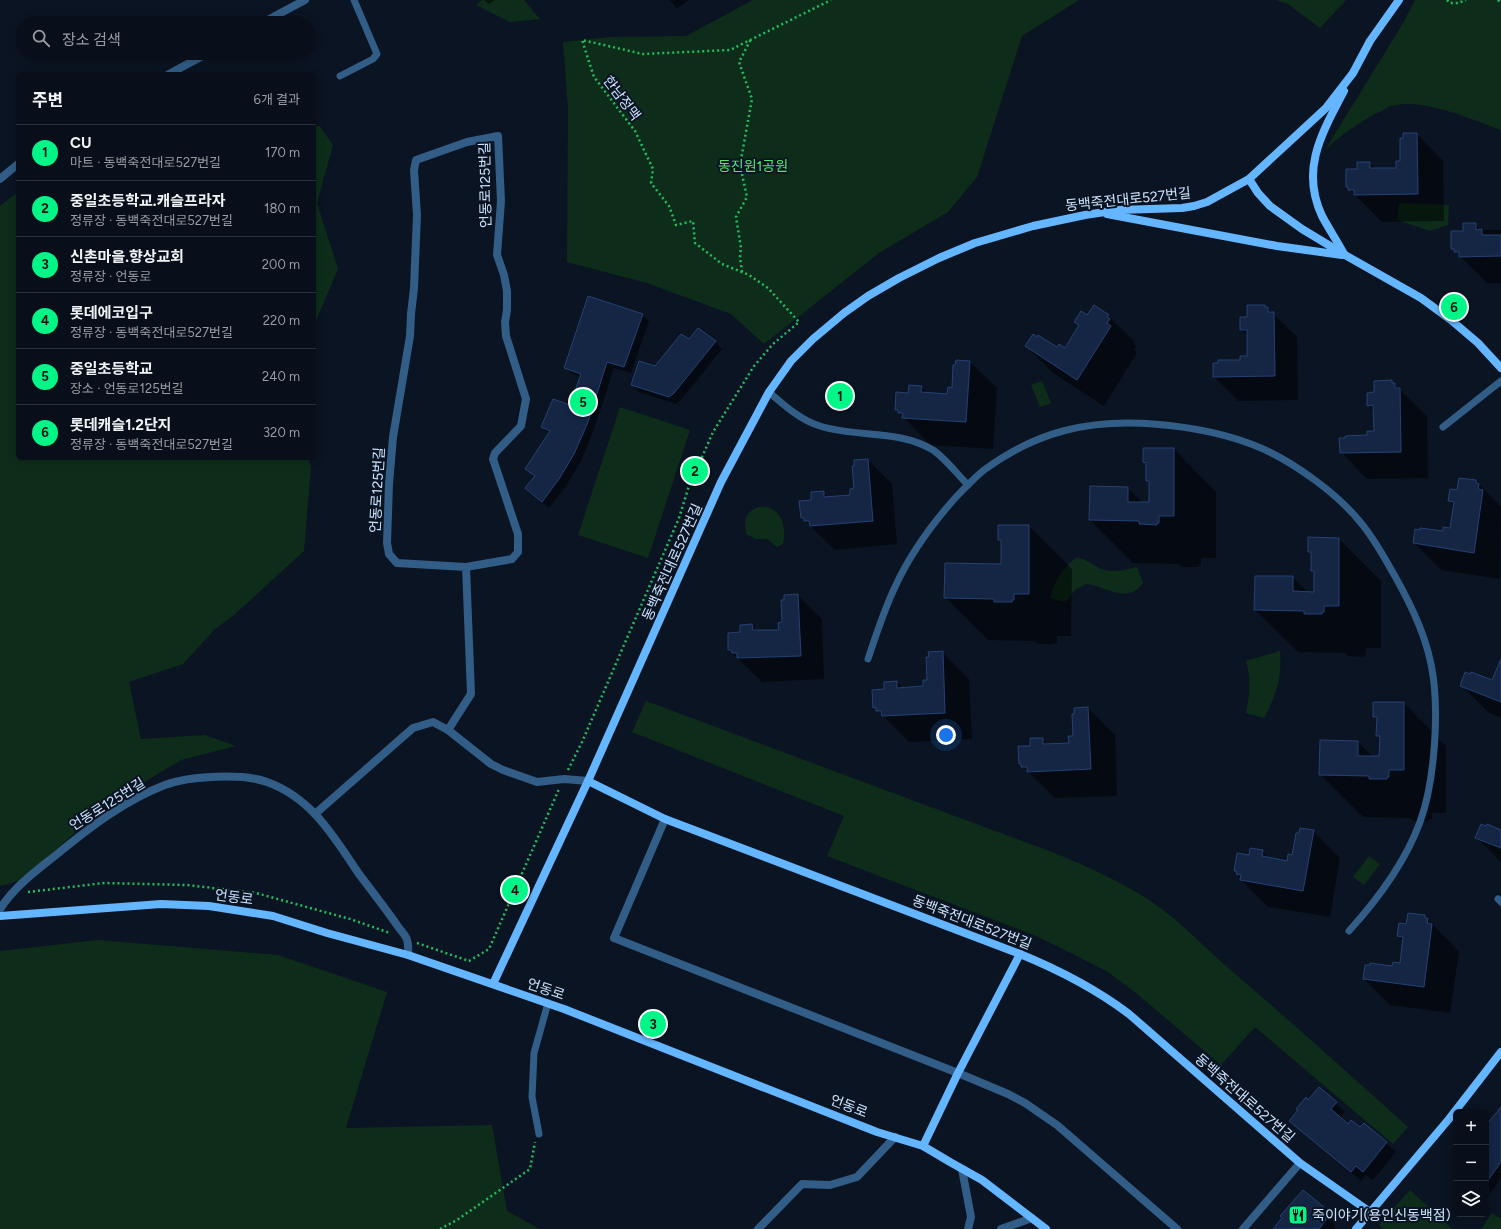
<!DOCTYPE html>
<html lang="ko">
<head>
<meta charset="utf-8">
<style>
	body { margin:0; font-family:Figtree,"Noto Sans KR",sans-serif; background:#111823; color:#f1f3f6 }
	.controls { position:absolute; right:12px; bottom:12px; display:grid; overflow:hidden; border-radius:6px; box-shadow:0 2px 10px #0003 }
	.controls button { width:36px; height:36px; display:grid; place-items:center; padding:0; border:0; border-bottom:1px solid #292f39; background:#080f1a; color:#f1f3f6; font:20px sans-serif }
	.you { position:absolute; left:946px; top:735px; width:14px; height:14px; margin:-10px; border:3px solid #fff; border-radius:50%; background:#1a73e8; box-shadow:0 0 0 6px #1a73e833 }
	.badge { display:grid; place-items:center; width:26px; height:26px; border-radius:50%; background:#00f787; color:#111; font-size:13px; font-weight:700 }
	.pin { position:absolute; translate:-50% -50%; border:2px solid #fff; box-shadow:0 1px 4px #0006 }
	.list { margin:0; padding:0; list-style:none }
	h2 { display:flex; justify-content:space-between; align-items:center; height:52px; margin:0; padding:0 16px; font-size:17px }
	h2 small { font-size:13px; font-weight:400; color:#989ca2 }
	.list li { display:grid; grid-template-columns:26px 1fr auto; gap:12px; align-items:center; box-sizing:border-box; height:56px; padding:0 16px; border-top:1px solid #292f39 }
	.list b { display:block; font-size:15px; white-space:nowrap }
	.list p { margin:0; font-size:13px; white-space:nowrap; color:#989ca2 }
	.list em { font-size:13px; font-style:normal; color:#989ca2 }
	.icon { flex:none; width:22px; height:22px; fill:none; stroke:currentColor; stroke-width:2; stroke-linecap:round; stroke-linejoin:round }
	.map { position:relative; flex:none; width:1501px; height:1229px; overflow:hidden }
	.search { position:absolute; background:#080f1a; box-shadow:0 2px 10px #0003; left:16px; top:16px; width:300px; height:44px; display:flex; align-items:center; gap:10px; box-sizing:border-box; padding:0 14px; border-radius:22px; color:#989ca2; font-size:15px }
	.panel { position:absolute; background:#080f1a; box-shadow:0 2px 10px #0003; left:16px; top:72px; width:300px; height:388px; border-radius:6px }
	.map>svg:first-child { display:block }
	.green { fill:#0d2d1a }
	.shadow { fill:#0007 }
	.building { fill:#152645; stroke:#254173 }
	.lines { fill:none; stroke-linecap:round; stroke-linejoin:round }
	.path { stroke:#21be5d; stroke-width:2.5; stroke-dasharray:2 3; stroke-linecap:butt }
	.lane { stroke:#315d86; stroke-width:7 }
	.street { stroke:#315d86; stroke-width:8 }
	.secondary { stroke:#63b6ff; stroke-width:8 }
	.labels { text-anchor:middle; stroke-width:4; stroke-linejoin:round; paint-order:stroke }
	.street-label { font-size:14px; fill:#cce3ff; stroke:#0b1422 }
	.park-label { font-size:14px; fill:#4ceb6b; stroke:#0b1422 }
	.poi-label { font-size:14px; fill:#cce3ff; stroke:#0b1422; text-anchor:start }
</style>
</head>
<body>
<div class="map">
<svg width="1501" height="1229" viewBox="0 0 1501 1229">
	<rect width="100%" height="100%" fill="#0b1422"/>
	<!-- green -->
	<g class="green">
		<polygon points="482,0 524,0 540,19 510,22 476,5"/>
		<polygon points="753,0 1079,0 1022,36 977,177 948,212 879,253 764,344 731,314 647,283 567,262 568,108 563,42 610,37 686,36"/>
		<polygon points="1276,0 1346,0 1320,28 1288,4"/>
		<path d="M1415 0H1501V130C1471 119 1422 97 1391 106 1387 107 1382 111 1377 113 1358 123 1341 135 1325 150L1402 25Z"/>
		<polygon points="319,125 333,145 317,203 338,269 314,325 314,128"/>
		<polygon points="18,192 18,458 308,458 311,467 304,551 234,615 214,630 183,664 129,682 141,739 205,735 236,746 181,760 105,806 22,880 0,886 0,206"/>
		<polygon points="1399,203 1449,205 1448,225 1430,231 1397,220"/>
		<polygon points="1042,381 1051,403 1040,407 1031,385"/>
		<polygon points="620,407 690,430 648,558 578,535"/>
		<path d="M759 507C781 505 787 526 783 544L777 547 767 539H756L746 534C744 521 745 511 759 507Z"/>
		<path d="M1076 558C1085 558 1091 563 1099 568 1112 574 1124 570 1137 567L1143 583C1127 605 1106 586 1086 584L1076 589 1066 601H1061L1050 598C1054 583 1063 567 1076 558Z"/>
		<path d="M1280 651C1280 657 1281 664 1280 670 1279 687 1272 703 1264 718L1246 713C1250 695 1251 678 1246 661Z"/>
		<path d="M646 701 1057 854C1088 867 1120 881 1149 900 1177 918 1202 945 1227 967 1288 1019 1348 1073 1408 1127L1393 1144 1255 1027 1221 1065 1136 993 1108 972 1071 953 1034 935 827 856 844 816 632 732Z"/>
		<polygon points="1369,856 1380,864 1364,885 1353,877"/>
		<polygon points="98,940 278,955 387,992 346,1128 492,1125 507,1211 540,1229 0,1229 0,951"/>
		<polygon points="1410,1190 1452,1229 1383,1229 1379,1225"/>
		<polygon points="1492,1213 1501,1219 1501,1229 1481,1229"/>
	</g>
	<!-- shadow -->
	<g class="shadow">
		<polygon points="484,0 495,0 489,4"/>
		<polygon points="669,0 689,0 677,8"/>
		<polygon points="1417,134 1443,161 1444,221 1382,222 1347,187 1358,170 1370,163 1376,169 1398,169"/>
		<polygon points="1475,224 1481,230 1501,230 1501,283 1487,283 1452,248 1464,232"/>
		<polygon points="1265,306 1297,337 1298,400 1238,401 1214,377 1248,357 1248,336 1241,330 1248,318"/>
		<polygon points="642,315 649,321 631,373 614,368 594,429 581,461 566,486 549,508 526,488 535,477 527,468 549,434 542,427 571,407 580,377 572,374 566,368"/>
		<polygon points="1108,316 1135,342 1134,344 1136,346 1134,350 1137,353 1104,406 1053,373 1026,346 1066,349 1080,326 1075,322 1088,317"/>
		<polygon points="689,341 715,342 722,349 681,400 676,404 639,392 632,385"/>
		<polygon points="970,362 997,388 993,449 930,445 896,409 909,394 921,387 928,394 948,395"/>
		<polygon points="1391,381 1427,416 1428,478 1367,479 1341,452 1375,432 1374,412 1368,405 1375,393"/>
		<polygon points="1174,449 1216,492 1216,558 1201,558 1201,565 1199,565 1199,567 1182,567 1179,564 1133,563 1090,520 1091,487 1128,488 1143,503 1150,503 1150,485 1147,481 1147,465 1144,462"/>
		<polygon points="868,460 892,484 897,544 835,550 802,518 813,501 823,492 829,498 851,496"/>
		<polygon points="1476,481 1501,507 1500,579 1441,570 1414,543 1451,529 1454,507 1449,501 1450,490 1458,491"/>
		<polygon points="1029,526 1072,569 1071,636 1057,636 1057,643 1054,643 1054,644 1038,644 1035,641 988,640 945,597 1002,565 1002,543 999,539"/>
		<polygon points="1339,539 1381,581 1381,648 1366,648 1366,655 1364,655 1364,657 1348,656 1345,653 1298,652 1255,610 1293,577 1308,593 1315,593 1315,574 1312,571 1312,555 1309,552"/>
		<polygon points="798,595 822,619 824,679 762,682 729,650 741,633 752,625 758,631 780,631"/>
		<polygon points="942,652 969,679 972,739 909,742 874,707 885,690 897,682 903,688 924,687"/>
		<polygon points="1501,680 1501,718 1488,712 1461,685"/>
		<polygon points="1404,703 1446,746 1446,813 1432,813 1432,819 1429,819 1429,821 1413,821 1410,818 1363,817 1320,774 1358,742 1373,757 1380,757 1381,738 1377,735 1378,720 1374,716"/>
		<polygon points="1088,708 1115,735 1117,796 1055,798 1020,764 1031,747 1042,739 1048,745 1070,744 1074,737 1075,715"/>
		<polygon points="1313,831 1340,858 1330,917 1268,907 1241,880 1235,870 1250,856 1262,851 1270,859 1288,862"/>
		<polygon points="1501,831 1501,862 1477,838"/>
		<polygon points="1425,916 1459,952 1450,1013 1390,1005 1364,979 1401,964 1403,942 1398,936 1407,925"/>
		<polygon points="1308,1101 1336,1103 1345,1112 1340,1118 1348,1125 1360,1128 1364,1124 1396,1152 1373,1180 1366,1175 1361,1181 1291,1121"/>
		<polygon points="1501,1108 1501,1178 1486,1199 1486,1126"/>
		<polygon points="1323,1208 1333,1217 1335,1229 1274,1229"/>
	</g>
	<!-- building -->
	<g class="building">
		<polygon points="1403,133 1417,133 1418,194 1354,195 1354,190 1348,190 1348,187 1346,187 1346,169 1357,169 1357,162 1370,162 1370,168 1396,168 1396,161 1400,161 1400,138 1403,138"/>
		<polygon points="1463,223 1476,223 1476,230 1482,229 1482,235 1501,235 1501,256 1459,257 1459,252 1454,252 1454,249 1451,249 1451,231 1463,231"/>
		<polygon points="588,296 643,314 624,367 607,362 588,422 574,454 559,479 542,502 525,488 535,476 525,469 550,431 541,427 553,399 570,405 581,374 564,368"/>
		<polygon points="1094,305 1109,315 1107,317 1110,319 1107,323 1111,326 1077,380 1025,346 1033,334 1037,337 1038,335 1057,347 1059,344 1065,348 1079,325 1074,322 1081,311 1087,315"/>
		<polygon points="1247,305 1265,305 1265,307 1268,307 1268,312 1274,312 1275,376 1213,377 1213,363 1218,363 1218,360 1240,360 1240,356 1247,356 1247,330 1240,330 1240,317 1247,317"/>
		<polygon points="698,328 716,341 674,393 669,397 631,385 639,361 655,366 681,334 689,339"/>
		<polygon points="956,360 970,361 966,422 902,418 903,413 898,413 898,410 895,410 896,392 908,393 909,385 922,386 921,392 947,394 948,387 952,388 953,365 955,365"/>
		<polygon points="1392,380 1392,383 1395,383 1395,388 1400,388 1401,452 1340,453 1339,438 1345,438 1345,436 1367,435 1367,431 1374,431 1373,405 1367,406 1367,393 1374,392 1374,381"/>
		<polygon points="1143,448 1174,448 1174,516 1159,516 1159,523 1157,523 1157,525 1139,524 1139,521 1089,520 1090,486 1128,487 1128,502 1149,502 1149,481 1146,481 1146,463 1143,462"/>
		<polygon points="868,459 873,521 810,526 809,521 804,521 804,518 801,518 799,501 811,500 811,492 824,491 824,497 850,495 850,489 854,488 852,466 854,466 854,460"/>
		<polygon points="1459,478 1476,480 1476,483 1479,484 1478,489 1483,490 1474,553 1413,543 1415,529 1420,530 1420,528 1443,531 1443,527 1450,528 1454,502 1448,501 1450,489 1457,490"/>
		<polygon points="998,525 1029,525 1029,594 1014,594 1014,600 1012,600 1012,602 994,602 994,599 944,598 945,563 1001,564 1001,540 998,540"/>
		<polygon points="1308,537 1339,538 1339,606 1324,606 1324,612 1322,612 1322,614 1304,614 1304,611 1254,610 1255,576 1293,576 1293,591 1314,592 1314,571 1311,571 1311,552 1308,552"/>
		<polygon points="798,594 801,656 737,658 737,653 732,653 731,650 728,650 728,633 740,632 740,625 752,624 753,630 779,630 778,623 782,622 781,600 784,600 784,595"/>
		<polygon points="943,651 945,713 882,716 881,711 876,711 876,707 873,708 872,690 884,689 884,682 897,681 897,688 923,686 923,680 927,680 926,657 929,657 928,652"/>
		<polygon points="1501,659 1501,702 1460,686 1465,672 1470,674 1471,672 1492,680"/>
		<polygon points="1373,702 1404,702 1404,770 1389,770 1389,777 1387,777 1387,779 1369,779 1369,776 1319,775 1320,740 1358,741 1358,756 1379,756 1380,736 1376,736 1377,717 1373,717"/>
		<polygon points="1088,707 1091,769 1027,772 1027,767 1021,767 1021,764 1019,764 1018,746 1030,746 1030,738 1043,738 1043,744 1069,743 1068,736 1073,736 1072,714 1074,714 1074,708"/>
		<polygon points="1481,824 1486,826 1487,824 1501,830 1501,848 1475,838"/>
		<polygon points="1300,828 1314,830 1303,891 1240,880 1241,875 1236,874 1237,871 1234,871 1237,853 1249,855 1250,848 1263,850 1262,856 1287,861 1288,854 1292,855 1296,833 1299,833"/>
		<polygon points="1408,913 1425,915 1425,918 1428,918 1427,923 1432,924 1424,987 1363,979 1365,965 1370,965 1370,963 1392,966 1393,962 1400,963 1403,937 1397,936 1399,923 1406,924"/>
		<polygon points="1319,1087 1337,1102 1331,1109 1348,1124 1351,1120 1360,1127 1364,1123 1387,1142 1363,1172 1356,1166 1351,1172 1289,1121 1298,1110 1296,1109 1306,1097 1308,1100"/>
		<polygon points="1501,1107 1501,1162 1486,1183 1486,1125"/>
		<polygon points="1303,1190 1324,1207 1326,1220 1319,1229 1273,1229 1282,1218 1280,1216"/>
	</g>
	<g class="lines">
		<!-- path -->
		<g class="path">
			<polyline points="1447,0 1450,3 1458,3 1466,0"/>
			<polyline points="1498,0 1501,3"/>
			<polyline points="742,272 740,257 741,248 736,217 747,197 740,165 752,99 739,62 751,39"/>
			<polyline points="568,770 582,742 679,518 688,489 713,432 754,366 773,344 799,322 768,288 749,275 722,264 695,243 693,221 676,225 669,206 651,183 653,169 635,131 594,77 582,40 643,54 730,50 831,0"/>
			<polyline points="28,892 104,883 187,885 256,893 350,919 390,933"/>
			<polyline points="417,943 469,961 489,949 559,789"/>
			<polyline points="440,1229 457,1220 530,1169 535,1142"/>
		</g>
		<!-- lane -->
		<g class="lane">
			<polyline points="340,76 373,59 377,54 354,0"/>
			<path d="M769 392C784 405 800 420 820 426 857 438 898 429 933 450 946 459 957 474 968 485"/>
			<polyline points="1443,427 1501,381"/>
			<path d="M868 659C876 635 884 610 895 587 910 554 932 524 956 497 965 488 974 478 984 470 1037 431 1090 419 1154 424 1192 427 1226 433 1261 448 1295 463 1338 494 1361 523 1371 535 1380 550 1388 564 1406 595 1424 629 1431 664 1440 707 1435 781 1420 822 1405 863 1378 899 1349 931"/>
			<polyline points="1498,899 1501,902"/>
			<polyline points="539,1134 532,1097 534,1053 548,1003"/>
		</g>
		<!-- street -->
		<g class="street">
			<polyline points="262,23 305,0"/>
			<polyline points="169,74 208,53"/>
			<polyline points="0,179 18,164"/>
			<polyline points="448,730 491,764 503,770 537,782 564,779 588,781"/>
			<polyline points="315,814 413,728 433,722 448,730 471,694 466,567 512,559 518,552 518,534 493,459 495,453 521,426 526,399 506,336 505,322 507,310 507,291 504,275 497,255 501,201 498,136 467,142 416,160 414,170 417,215 414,288 411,314 410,336 393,437 389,484 387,543 389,554 397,563 466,567"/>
			<polyline points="665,819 614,938 958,1073 1008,1094 1025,1103 1057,1125 1177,1229"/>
			<path d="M0 909C14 887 36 871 56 855 89 828 125 800 165 785 189 776 243 773 267 782 312 798 334 837 359 874 372 891 385 908 397 925 400 930 406 935 407 940 409 945 408 951 408 955"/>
			<polyline points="962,1169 971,1217 968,1229"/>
			<polyline points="758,1229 802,1184 830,1185 857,1177 895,1137"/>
			<polyline points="1001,1229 1032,1218"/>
			<polyline points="1243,1229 1300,1163"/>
		</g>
		<!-- secondary -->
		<g class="secondary">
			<path d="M1344 91C1322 133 1300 169 1322 216 1329 229 1337 241 1344 254"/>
			<polyline points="1249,179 1258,193 1270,206 1302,229 1345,255 1421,298 1451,320 1478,343 1501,368"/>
			<polyline points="1107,214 1277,246 1342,255"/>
			<path d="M588 781 665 819 1020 954C1059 970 1096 989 1129 1014L1300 1163 1370 1212"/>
			<polyline points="0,916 161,904 209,906 273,916 327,933 408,955 564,1009 877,1132 923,1146 950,1162 982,1180 1046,1229"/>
			<polyline points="493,984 588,781 721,482 769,392 791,361 813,339 844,313 868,296 899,278 939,258 975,243 1033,226 1085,215 1118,210 1182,208 1194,206 1207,202 1249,179 1326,108 1353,73 1370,41 1399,0"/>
			<polyline points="923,1146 958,1073 1020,954"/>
			<polyline points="1356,1229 1449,1119 1501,1052"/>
		</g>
	</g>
	<!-- icons -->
	<defs>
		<symbol id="restaurant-square" viewBox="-11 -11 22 22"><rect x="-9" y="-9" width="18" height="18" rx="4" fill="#00f787" stroke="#0b1422"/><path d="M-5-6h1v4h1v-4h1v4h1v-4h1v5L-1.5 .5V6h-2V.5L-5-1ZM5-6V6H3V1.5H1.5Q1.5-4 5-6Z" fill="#111"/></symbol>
	</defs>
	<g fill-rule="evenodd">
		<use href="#restaurant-square" x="1287" y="1204" width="22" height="22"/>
	</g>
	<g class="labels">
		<!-- street labels -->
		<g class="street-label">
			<text transform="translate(622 98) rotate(53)" y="5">한남정맥</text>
			<text transform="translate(485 185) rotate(-91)" y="5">언동로125번길</text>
			<text transform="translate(1128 199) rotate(-6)" y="5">동백죽전대로527번길</text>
			<text transform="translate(377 490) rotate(-87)" y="5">언동로125번길</text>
			<text transform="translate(672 562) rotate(-66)" y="5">동백죽전대로527번길</text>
			<text transform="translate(107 804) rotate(-32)" y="5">언동로125번길</text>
			<text transform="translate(234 897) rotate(8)" y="5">언동로</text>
			<text transform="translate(972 922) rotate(21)" y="5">동백죽전대로527번길</text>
			<text transform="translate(546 989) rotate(19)" y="5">언동로</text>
			<text transform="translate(1245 1098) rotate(41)" y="5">동백죽전대로527번길</text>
			<text transform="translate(849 1106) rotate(21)" y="5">언동로</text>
		</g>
		<!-- park labels -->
		<g class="park-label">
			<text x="753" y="171">동진원1공원</text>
		</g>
		<!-- poi labels -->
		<g class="poi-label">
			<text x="1312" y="1220">죽이야기(용인신동백점)</text>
		</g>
	</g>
</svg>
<div class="controls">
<button>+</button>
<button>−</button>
<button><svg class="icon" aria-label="layers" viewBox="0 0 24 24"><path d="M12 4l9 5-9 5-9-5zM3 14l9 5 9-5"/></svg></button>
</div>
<div class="you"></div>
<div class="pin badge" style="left:840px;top:396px">1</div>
<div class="pin badge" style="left:695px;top:471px">2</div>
<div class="pin badge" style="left:653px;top:1024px">3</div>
<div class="pin badge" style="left:515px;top:890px">4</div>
<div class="pin badge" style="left:583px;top:402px">5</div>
<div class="pin badge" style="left:1454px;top:307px">6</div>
<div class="search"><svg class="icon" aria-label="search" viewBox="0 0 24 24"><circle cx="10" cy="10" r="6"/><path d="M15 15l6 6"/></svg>장소 검색</div>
<section class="panel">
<h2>주변<small>6개 결과</small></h2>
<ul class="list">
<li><span class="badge">1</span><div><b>CU</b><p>마트 · 동백죽전대로527번길</p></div><em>170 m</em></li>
<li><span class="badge">2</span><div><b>중일초등학교.캐슬프라자</b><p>정류장 · 동백죽전대로527번길</p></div><em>180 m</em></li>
<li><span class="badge">3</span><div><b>신촌마을.향상교회</b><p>정류장 · 언동로</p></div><em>200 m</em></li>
<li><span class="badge">4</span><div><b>롯데에코입구</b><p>정류장 · 동백죽전대로527번길</p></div><em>220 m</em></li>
<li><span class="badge">5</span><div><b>중일초등학교</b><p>장소 · 언동로125번길</p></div><em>240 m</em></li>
<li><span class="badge">6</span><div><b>롯데캐슬1.2단지</b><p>정류장 · 동백죽전대로527번길</p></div><em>320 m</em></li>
</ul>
</section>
</div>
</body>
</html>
